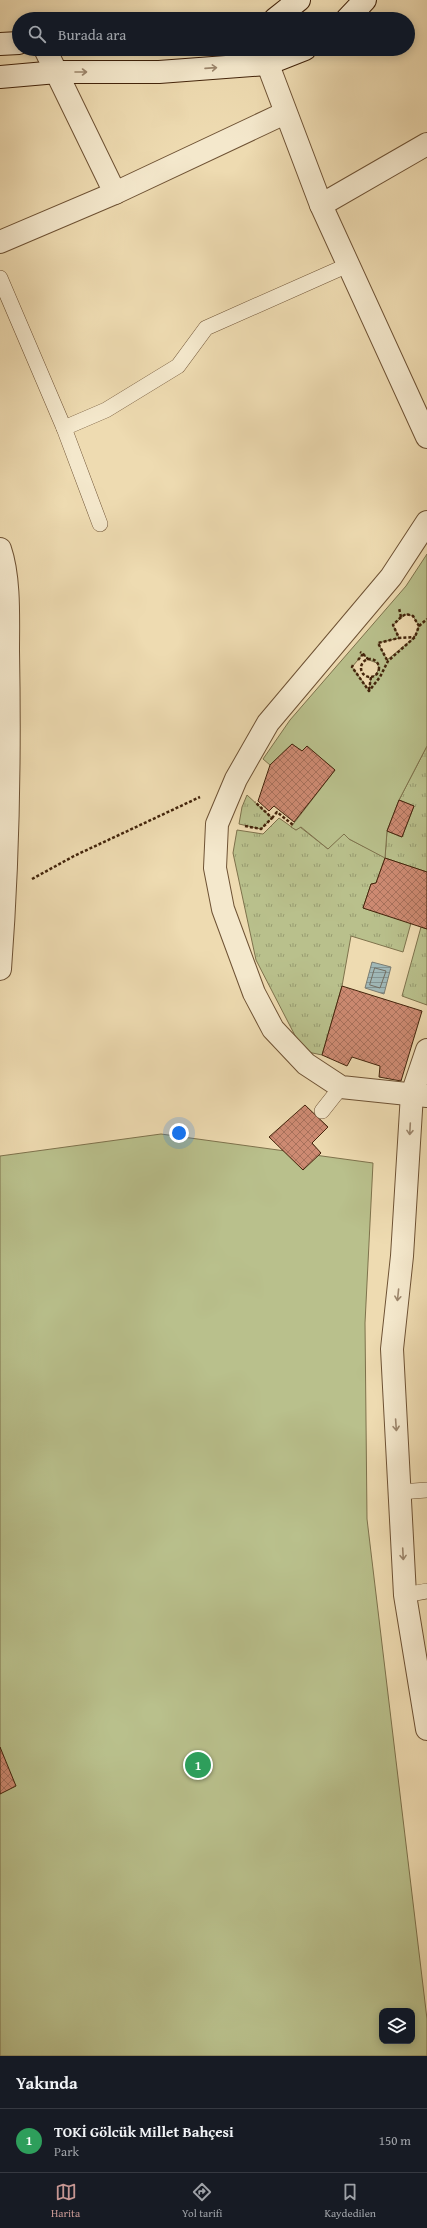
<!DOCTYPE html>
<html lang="tr">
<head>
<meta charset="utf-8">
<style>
	body { margin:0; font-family:"Gentium Book Plus",serif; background:#20242c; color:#f1f3f6 }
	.controls { position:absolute; right:12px; bottom:12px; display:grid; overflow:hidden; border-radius:8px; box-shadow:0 2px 10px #0003 }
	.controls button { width:36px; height:36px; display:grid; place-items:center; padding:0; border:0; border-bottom:1px solid #363941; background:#171b24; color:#f1f3f6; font:20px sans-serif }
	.you { position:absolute; left:179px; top:1133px; width:14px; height:14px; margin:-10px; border:3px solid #fff; border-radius:50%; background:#1a73e8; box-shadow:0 0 0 6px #1a73e833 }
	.badge { display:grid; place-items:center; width:26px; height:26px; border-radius:50%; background:#c59692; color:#fff; font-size:13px; font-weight:700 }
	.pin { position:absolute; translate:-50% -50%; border:2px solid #fff; box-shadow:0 1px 4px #0006 }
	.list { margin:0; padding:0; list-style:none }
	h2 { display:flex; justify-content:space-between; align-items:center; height:52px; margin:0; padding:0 16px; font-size:17px }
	h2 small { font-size:13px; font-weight:400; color:#9ea1a6 }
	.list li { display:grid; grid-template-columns:26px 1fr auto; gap:12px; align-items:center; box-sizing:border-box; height:64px; padding:0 16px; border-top:1px solid #363941 }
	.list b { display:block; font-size:15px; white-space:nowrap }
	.list p { margin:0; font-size:13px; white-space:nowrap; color:#9ea1a6 }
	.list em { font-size:13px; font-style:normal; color:#9ea1a6 }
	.icon { flex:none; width:22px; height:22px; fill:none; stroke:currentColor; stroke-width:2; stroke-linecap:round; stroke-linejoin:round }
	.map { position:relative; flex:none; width:427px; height:2056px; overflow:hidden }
	.search { position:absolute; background:#171b24; box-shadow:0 2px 10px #0003; left:12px; right:12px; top:12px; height:44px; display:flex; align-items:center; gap:10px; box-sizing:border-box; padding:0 14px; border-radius:22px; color:#9ea1a6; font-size:15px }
	.sheet { height:116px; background:#171b24 }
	nav { display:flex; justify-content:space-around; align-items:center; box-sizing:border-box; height:56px; border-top:1px solid #363941; background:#171b24; font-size:11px; color:#9ea1a6 }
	nav a { display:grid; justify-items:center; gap:2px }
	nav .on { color:#c59692 }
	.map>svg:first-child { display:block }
	.grass { fill:url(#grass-tufts); stroke:#7e724c }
	.green { fill:#b9c08c; stroke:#7e724c; fill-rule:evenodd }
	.water { fill:url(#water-rules); stroke:#7b7d73 }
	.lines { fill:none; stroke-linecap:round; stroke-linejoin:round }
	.shore { stroke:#726e62; stroke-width:1 }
	.building { fill:url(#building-cross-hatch); stroke:#43240b }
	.service-casing { stroke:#6e5234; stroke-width:16 }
	.minor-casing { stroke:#6e5234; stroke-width:24 }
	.secondary-casing { stroke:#43240b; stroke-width:24 }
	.path { stroke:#43240b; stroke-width:2.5; stroke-dasharray:3 2; stroke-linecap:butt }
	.service { stroke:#f4e8cc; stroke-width:15 }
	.minor { stroke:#f4e8cc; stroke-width:22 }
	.secondary { stroke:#f4e8cc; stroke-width:22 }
	.oneway { stroke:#9c866c }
</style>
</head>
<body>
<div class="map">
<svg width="427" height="2056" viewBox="0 0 427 2056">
	<defs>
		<pattern id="grass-tufts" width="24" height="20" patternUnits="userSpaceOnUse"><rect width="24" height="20" fill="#b9c08c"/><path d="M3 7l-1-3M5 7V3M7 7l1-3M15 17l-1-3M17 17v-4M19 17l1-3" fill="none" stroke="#989c71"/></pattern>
		<pattern id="water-rules" width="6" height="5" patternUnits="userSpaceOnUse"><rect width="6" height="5" fill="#a0b8b8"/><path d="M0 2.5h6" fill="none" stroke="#849594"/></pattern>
		<pattern id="building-cross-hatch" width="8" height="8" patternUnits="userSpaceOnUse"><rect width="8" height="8" fill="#cd8a72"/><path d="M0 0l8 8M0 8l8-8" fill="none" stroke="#a8715c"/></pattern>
	</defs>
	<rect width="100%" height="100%" fill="#eedbb1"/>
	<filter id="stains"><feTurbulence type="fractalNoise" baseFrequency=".005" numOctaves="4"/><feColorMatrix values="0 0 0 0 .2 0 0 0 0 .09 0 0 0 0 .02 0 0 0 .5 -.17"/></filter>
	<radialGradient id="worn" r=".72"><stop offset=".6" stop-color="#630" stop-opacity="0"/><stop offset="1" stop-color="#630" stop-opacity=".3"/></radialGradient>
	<!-- grass -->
	<g class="grass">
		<polygon points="427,746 427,872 385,858 376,883 371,884 363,908 411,923 403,952 351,936 342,986 322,1055 303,1051 256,960 233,853 237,830 263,834 279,818 296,830 300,827 328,849 344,833 349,839 385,857 387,831 402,837 414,806 399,800"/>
		<polygon points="247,795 272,818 261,829 239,824 242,807"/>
		<polygon points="421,927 427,929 427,1005 402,996"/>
	</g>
	<!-- green -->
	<g class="green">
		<path d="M427 554V746L399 800 387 831 385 858 349 839 344 834 328 849 301 827 296 830 291 827 335 770 307 747 302 751 292 744 270 765 263 759 290 720 406 586ZM406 614 413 616 419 626 415 637 387 660 378 643 399 638 393 625ZM363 654 369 660 377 663 379 668 376 675 371 677 369 690 352 667Z"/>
		<path d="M161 1134 373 1163 365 1323 367 1519 427 2019V2056H0V1156ZM382 2011H412V2041H382Z"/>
	</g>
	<!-- water -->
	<polygon class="water" points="372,962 391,967 384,994 365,988"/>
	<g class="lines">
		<!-- shore -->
		<polygon class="shore" points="375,968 386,971 380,988 370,985"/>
	</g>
	<!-- building -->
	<g class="building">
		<polygon points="292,744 302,751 307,746 335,770 294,822 274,806 269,811 258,801 270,765"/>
		<polygon points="399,800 414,806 402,837 387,831"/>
		<polygon points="385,858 427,872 427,929 363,908 371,884 376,883"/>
		<polygon points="342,986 422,1011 401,1081 379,1077 380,1066 352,1057 347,1066 322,1055"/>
		<polygon points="305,1105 328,1127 312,1143 321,1153 303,1170 269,1137"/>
		<polygon points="0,1747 16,1786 0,1794"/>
	</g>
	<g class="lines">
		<defs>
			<g id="service">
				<polyline points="0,278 64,428 100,524"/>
				<polyline points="64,428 106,410 178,366 206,328 348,265"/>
				<polyline points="322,1111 341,1087"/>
				<polyline points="400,1492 427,1490"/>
				<polyline points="405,1595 427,1591"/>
			</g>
			<g id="minor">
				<polyline points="45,49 115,193"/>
				<polyline points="262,49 321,205 427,437"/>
				<polyline points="321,205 427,144"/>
				<polyline points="0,242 115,193 285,113"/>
				<polyline points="427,522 391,577 268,723 236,779 217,824 215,868 223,909 254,993 273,1029 306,1064 341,1087 427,1096"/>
				<path d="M0 549C10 578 8 620 8 651 10 757 8 864 0 969"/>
				<polyline points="427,1050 412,1094 402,1256 392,1349 405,1595 427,1729"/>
			</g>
			<g id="secondary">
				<polyline points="275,19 299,0"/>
				<polyline points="347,19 365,0"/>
				<polyline points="0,44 19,43"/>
				<polyline points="0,77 57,72 159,72 267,64 305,49"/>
			</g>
		</defs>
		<!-- service casing -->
		<use href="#service" class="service-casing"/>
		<!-- minor casing -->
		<use href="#minor" class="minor-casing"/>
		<!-- secondary casing -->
		<use href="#secondary" class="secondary-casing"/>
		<!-- path -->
		<g class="path">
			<polyline points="401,617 393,625 399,638 415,637"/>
			<polyline points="419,626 427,619"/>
			<polyline points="363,654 369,660"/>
			<circle cx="370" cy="668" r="9"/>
			<polyline points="358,660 363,654 360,652"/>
			<polyline points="387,660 378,643 399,638"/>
			<polyline points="353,665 352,667 369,691 380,677 388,661 415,637 419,626 413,616 406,614 401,617 399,608"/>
			<polyline points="369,690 371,677"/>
			<polyline points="272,818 277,812 293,825"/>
			<polyline points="245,826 261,829 272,818 255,802"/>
			<polyline points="32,879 74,856 200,797"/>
		</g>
		<!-- service -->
		<use href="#service" class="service"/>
		<!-- minor -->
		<use href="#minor" class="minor"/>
		<!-- secondary -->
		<use href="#secondary" class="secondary"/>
	</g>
	<!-- one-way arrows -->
	<defs><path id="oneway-shaft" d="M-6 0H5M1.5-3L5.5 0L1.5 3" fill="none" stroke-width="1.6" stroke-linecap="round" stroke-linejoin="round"/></defs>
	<g class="oneway">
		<use href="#oneway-shaft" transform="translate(211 68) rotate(-4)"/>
		<use href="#oneway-shaft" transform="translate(81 72)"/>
		<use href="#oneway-shaft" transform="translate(410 1129) rotate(93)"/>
		<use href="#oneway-shaft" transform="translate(398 1295) rotate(96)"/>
		<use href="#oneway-shaft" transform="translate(396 1425) rotate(86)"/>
		<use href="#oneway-shaft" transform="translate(403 1554) rotate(87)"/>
	</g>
	<rect width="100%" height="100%" filter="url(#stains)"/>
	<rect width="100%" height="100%" fill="url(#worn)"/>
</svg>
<div class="controls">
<button><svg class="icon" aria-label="layers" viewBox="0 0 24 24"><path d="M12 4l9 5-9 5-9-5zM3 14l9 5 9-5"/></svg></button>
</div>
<div class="you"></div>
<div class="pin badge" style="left:198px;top:1765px;background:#2e9e5b">1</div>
<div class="search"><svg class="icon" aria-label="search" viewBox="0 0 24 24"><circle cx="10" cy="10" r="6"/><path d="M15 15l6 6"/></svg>Burada ara</div>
</div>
<section class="sheet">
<h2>Yakında<small></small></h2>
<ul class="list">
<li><span class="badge" style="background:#2e9e5b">1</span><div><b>TOKİ Gölcük Millet Bahçesi</b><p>Park</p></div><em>150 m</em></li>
</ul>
</section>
<nav>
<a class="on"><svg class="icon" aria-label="map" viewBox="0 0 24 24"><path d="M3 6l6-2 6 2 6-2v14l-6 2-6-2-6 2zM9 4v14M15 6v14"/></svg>Harita</a>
<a><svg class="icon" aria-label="directions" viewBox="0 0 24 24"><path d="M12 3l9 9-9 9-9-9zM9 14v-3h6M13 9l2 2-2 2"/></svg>Yol tarifi</a>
<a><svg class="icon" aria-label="saved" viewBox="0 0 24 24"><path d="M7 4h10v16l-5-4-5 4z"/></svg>Kaydedilen</a>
</nav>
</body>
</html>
